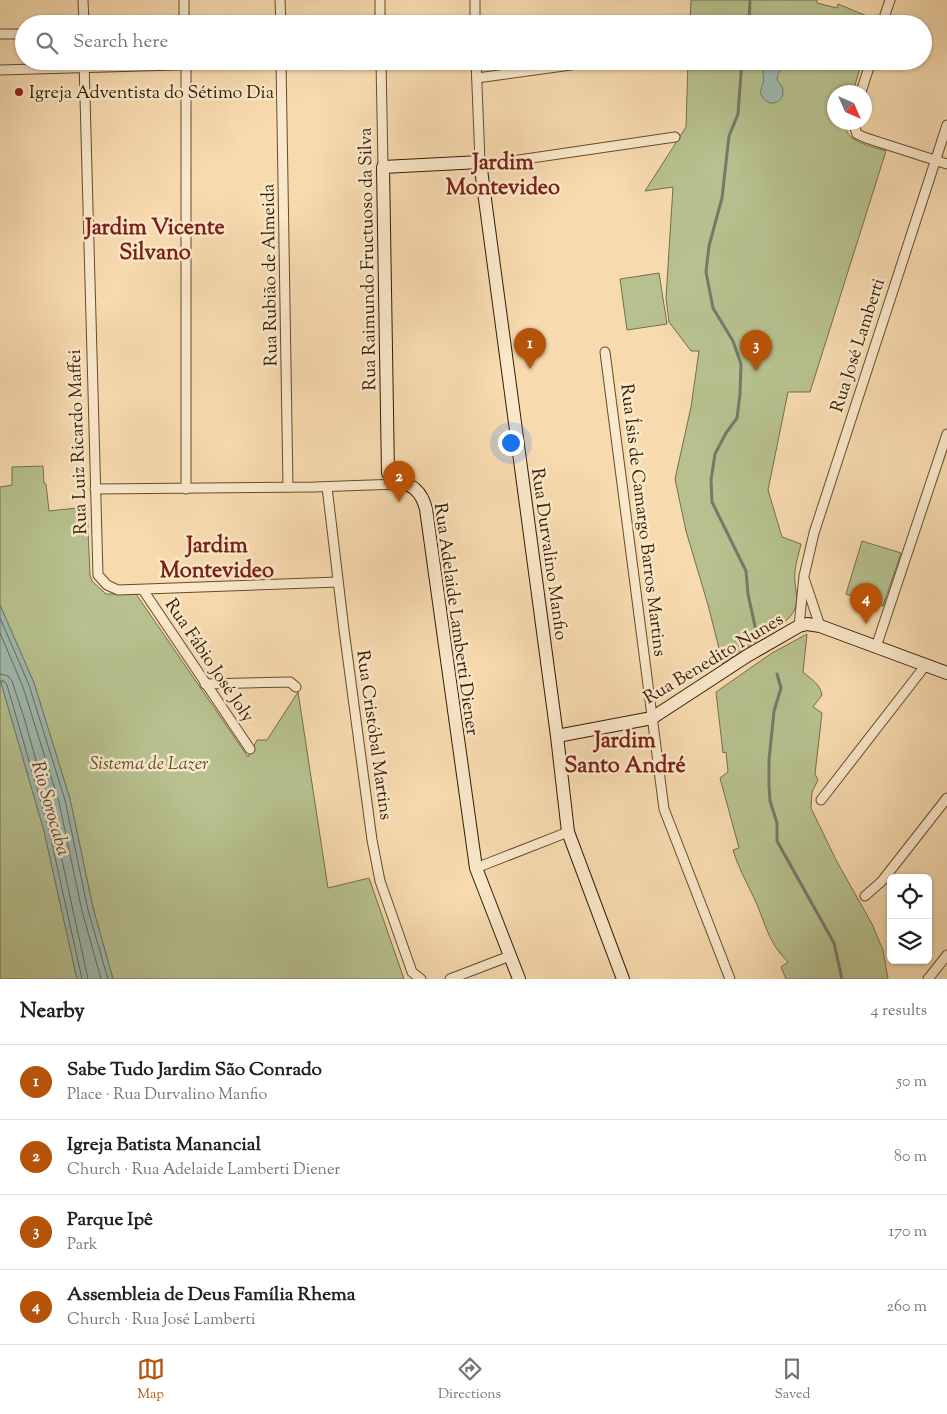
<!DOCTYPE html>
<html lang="en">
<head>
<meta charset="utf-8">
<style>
	body { margin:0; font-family:"Sorts Mill Goudy",serif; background:#f2f2f2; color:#222 }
	.controls { position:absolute; right:15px; bottom:15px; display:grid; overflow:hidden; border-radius:8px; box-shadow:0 1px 4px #0004 }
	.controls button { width:45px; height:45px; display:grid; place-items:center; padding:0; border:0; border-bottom:1px solid #e0e0e0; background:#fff; color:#222; font:25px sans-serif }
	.compass { position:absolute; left:827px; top:85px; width:45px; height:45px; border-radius:50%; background:#fff; box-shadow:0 1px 4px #0004; rotate:135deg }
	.you { position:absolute; left:510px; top:442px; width:18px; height:18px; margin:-12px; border:4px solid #fff; border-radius:50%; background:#1a73e8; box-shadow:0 0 0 8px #1a73e833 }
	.badge { display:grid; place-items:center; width:32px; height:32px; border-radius:50%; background:#b45309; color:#fff; font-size:16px; font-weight:700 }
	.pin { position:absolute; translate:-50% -41px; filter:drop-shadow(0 1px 2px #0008) }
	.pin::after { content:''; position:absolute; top:26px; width:18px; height:15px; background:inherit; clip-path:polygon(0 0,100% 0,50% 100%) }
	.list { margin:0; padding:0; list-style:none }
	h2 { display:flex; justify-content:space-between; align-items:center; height:65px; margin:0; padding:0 20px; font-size:21px }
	h2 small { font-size:16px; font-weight:400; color:#767676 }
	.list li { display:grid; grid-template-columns:32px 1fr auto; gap:15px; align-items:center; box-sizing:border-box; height:75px; padding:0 20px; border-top:1px solid #e0e0e0 }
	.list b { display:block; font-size:19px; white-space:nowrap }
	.list p { margin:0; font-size:16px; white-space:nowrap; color:#767676 }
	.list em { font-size:16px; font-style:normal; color:#767676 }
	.icon { flex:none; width:28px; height:28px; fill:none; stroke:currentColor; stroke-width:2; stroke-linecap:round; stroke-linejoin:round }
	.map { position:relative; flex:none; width:947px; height:979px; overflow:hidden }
	.search { position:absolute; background:#fff; box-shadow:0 1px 4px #0004; left:15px; right:15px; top:15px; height:55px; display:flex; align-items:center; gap:12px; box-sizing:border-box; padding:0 18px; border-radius:28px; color:#767676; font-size:19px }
	.sheet { height:365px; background:#fff }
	nav { display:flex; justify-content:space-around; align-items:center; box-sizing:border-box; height:70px; border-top:1px solid #e0e0e0; background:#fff; font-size:14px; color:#767676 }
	nav a { display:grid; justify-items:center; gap:2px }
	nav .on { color:#b45309 }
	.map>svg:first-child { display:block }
	.green { fill:#b7c18f; stroke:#766e48 }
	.water { fill:#9ebab1; stroke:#747a6a }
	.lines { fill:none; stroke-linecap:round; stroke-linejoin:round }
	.shore { stroke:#6a6a58; stroke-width:1 }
	.stream { stroke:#747a6a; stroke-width:3 }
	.street-casing { stroke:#664b2c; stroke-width:11 }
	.secondary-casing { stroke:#361b00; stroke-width:14 }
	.street { stroke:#fae8cb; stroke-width:9 }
	.secondary { stroke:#fae8cb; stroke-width:12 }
	.poi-dot { fill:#8f2418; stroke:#fae8cb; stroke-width:2 }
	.labels { text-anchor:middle; stroke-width:5; stroke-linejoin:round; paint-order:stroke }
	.poi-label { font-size:18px; fill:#361b00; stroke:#fae8cb; text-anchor:start }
	.street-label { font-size:18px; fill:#361b00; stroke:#fae8cb }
	.park-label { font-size:18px; font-style:italic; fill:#5d4d2b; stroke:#fae8cb }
	.water-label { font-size:19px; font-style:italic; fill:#554b35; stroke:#fae8cb }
	.district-label { font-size:22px; font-weight:bold; fill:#7a1f14; stroke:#fae8cb }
</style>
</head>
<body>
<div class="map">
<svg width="947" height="979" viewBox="0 0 947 979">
	<rect width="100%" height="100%" fill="#f7dbaf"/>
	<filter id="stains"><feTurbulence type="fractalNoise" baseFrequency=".004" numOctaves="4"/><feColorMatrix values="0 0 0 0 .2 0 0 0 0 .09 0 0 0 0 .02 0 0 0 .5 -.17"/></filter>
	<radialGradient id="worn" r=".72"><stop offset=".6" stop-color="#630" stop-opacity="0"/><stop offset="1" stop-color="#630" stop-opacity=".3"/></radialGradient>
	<!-- green -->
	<g class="green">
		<polygon points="691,0 817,0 817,3 837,8 838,4 874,19 873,24 690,24"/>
		<path d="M688 61H862L853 92H834V122L845 123C844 142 871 146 886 151L810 392H788L768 490 782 537 801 544C799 553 796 562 795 571 793 591 804 603 787 620L723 664 708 605 686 531 675 479 691 407 699 351H691L669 322 666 298 673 187 645 191 686 127Z"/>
		<polygon points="659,273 667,324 627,330 620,279"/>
		<polygon points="43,466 44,483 46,484 49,511 87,507 90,575 92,581 106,594 136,594 248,757 257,740 267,740 298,692 328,888 369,878 404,979 113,979 93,908 70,799 34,683 0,605 0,487 12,485 12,467"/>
		<polygon points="862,541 901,553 883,606 846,594"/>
		<path d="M807 634 803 672C812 680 820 684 822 695L813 707 822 713 815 774 818 780 812 792 811 808 836 860 872 924 883 950 888 979H786L781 967 788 962C768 942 766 925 755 900 747 883 738 867 733 850L739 848 720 778 728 772 726 752 723 753 716 692 772 653Z"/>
		<polygon points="0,679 44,831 77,979 0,979"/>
	</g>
	<!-- water -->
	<g class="water">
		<path d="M767 61H788C783 70 778 68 777 80 795 98 768 115 760 92L764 80 763 77V67L767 64Z"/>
		<polygon points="0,605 34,683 70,799 93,908 113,979 77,979 44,831 0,679"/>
	</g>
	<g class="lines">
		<!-- shore -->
		<g class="shore">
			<polyline points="0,618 29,685 65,800 88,910 108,979"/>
			<polyline points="0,633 23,687 59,802 82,911 101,979"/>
			<polyline points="0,674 8,676 12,681 25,721 55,828 88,979"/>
			<polyline points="0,681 4,681 7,685 49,830 82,979"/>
		</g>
		<!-- stream -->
		<g class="stream">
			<polyline points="749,24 750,0"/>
			<polyline points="742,61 738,114 729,136 722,198 709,246 706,272 713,308 733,341 741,364 740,394 737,418 726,433 715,454 711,480 712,502 746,571 748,594 756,631"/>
			<polyline points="777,674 781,688 774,711 769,760 769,785 770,801 777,823 777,841 834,943 842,979"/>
		</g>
		<defs>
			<g id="street">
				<polyline points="83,0 84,24"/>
				<polyline points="184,0 184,24"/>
				<polyline points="280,0 281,24"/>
				<polyline points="380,0 380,24"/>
				<polyline points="475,0 475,24"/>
				<polyline points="882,24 890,0"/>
				<polyline points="0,34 24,34"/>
				<polyline points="84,61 98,575 107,585 118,590 338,582"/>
				<polyline points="281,61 288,487"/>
				<polyline points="381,61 383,167"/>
				<polyline points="476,61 480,162 491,164 675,137"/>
				<polyline points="186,65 186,489"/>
				<polyline points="0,70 316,61"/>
				<polyline points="477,78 600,61"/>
				<polyline points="861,92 871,61"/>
				<polyline points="853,122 857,134 866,138 947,164"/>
				<polyline points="605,352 664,809 730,979"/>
				<polyline points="327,487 344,630 372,840 380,881 412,972 421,979"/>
				<polyline points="95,489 314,487 399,484"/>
				<polyline points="805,581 820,626"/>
				<polyline points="143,590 250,749"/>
				<polyline points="799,626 804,576 814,533 947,125"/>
				<polyline points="876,647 947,434"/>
				<polyline points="205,684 290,682 296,687"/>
				<polyline points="821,800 925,666"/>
				<polyline points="476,868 568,832"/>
				<polyline points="865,896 882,881 947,798"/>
				<polyline points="450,979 510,956"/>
				<polyline points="928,979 947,955"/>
			</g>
			<g id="secondary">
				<polyline points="557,736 652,718 747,656 799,626 807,624 820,626 947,673"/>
				<path d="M519 979 476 868 426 509C418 477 396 487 388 473L383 167 480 162 557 736 568 832 623 979"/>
			</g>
		</defs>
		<!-- street casing -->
		<use href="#street" class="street-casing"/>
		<!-- secondary casing -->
		<use href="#secondary" class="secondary-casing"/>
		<!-- street -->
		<use href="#street" class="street"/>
		<!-- secondary -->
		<use href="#secondary" class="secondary"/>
	</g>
	<!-- markers -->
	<circle class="poi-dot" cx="19" cy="92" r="5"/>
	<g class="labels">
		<!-- poi labels -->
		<g class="poi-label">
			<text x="29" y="98">Igreja Adventista do Sétimo Dia</text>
		</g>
		<!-- street labels -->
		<g class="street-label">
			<text transform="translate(367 259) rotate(-91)" y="6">Rua Raimundo Fructuoso da Silva</text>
			<text transform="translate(269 275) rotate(-91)" y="6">Rua Rubião de Almeida</text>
			<text transform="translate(857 345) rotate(-72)" y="6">Rua José Lamberti</text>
			<text transform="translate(77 442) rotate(-92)" y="6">Rua Luiz Ricardo Maffei</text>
			<text transform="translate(644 520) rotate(83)" y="6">Rua Ísis de Camargo Barros Martins</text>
			<text transform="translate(550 554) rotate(82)" y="6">Rua Durvalino Manfio</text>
			<text transform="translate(457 619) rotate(82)" y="6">Rua Adelaide Lamberti Diener</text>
			<text transform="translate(713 658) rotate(-31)" y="6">Rua Benedito Nunes</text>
			<text transform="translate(210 660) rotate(56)" y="6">Rua Fábio José Joly</text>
			<text transform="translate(375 735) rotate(82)" y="6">Rua Cristóbal Martins</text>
		</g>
		<!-- park labels -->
		<g class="park-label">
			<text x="149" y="769">Sistema de Lazer</text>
		</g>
		<!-- water labels -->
		<g class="water-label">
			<text transform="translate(52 808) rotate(74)" y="7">Rio Sorocaba</text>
		</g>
		<!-- district labels -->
		<g class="district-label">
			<text x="503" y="169">Jardim<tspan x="503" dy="25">Montevideo</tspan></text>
			<text x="155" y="234">Jardim Vicente<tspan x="155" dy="25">Silvano</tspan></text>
			<text x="217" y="552">Jardim<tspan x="217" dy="25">Montevideo</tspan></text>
			<text x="625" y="747">Jardim<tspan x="625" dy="25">Santo André</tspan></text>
		</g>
	</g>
	<rect width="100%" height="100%" filter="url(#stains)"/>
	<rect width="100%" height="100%" fill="url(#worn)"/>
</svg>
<div class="controls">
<button><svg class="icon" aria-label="locate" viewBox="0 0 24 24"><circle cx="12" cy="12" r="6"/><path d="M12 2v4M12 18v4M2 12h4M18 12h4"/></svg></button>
<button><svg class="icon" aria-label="layers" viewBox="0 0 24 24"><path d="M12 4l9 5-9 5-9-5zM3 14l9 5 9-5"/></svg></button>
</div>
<svg class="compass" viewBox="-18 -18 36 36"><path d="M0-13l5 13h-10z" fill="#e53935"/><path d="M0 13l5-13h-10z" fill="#767676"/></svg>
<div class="you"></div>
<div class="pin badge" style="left:530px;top:369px">1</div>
<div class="pin badge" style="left:399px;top:502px">2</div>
<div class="pin badge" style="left:756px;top:371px">3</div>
<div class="pin badge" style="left:866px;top:624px">4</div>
<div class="search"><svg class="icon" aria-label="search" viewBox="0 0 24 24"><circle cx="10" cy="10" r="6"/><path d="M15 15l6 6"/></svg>Search here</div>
</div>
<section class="sheet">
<h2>Nearby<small>4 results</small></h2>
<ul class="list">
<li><span class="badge">1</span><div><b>Sabe Tudo Jardim São Conrado</b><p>Place · Rua Durvalino Manfio</p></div><em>50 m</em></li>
<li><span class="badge">2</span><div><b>Igreja Batista Manancial</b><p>Church · Rua Adelaide Lamberti Diener</p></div><em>80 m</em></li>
<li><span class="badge">3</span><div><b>Parque Ipê</b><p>Park</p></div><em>170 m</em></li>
<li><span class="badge">4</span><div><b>Assembleia de Deus Família Rhema</b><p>Church · Rua José Lamberti</p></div><em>260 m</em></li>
</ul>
</section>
<nav>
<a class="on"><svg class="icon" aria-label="map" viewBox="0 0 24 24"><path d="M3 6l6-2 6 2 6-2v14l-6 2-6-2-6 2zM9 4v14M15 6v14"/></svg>Map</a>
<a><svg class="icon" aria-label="directions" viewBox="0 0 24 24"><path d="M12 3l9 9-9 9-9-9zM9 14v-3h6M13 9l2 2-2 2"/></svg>Directions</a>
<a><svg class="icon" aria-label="saved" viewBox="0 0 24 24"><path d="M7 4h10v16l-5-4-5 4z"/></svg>Saved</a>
</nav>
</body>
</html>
